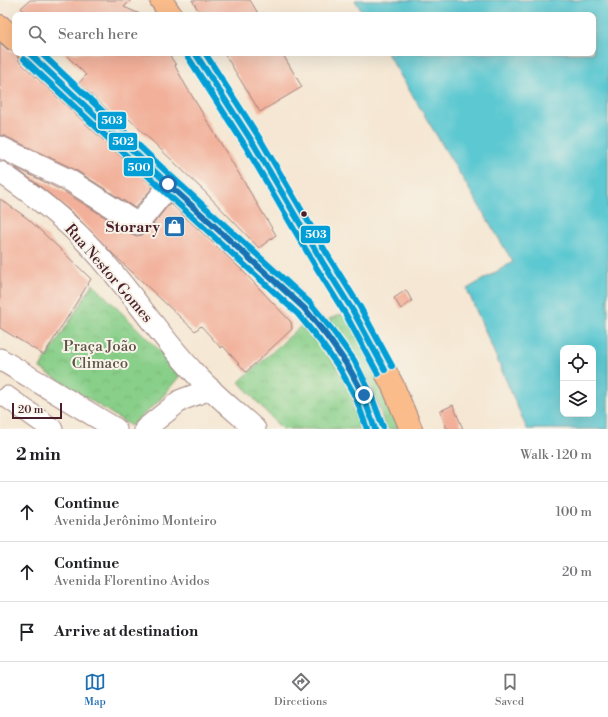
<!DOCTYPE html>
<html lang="en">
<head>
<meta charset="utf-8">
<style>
	body { margin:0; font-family:"Libre Bodoni",serif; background:#f6f6f6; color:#202124 }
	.controls { position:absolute; right:12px; bottom:12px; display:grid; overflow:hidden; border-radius:8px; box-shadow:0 4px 16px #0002 }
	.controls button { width:36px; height:36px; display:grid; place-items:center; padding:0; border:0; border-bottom:1px solid #e0e0e0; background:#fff; color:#202124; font:20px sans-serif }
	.scale { position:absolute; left:12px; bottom:10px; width:50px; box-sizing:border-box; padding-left:4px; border:2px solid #4a1f2b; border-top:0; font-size:11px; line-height:14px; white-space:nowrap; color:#4a1f2b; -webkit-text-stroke:3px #f7f3e8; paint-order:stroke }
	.stop { position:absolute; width:12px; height:12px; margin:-9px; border:3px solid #1f6fb2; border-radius:50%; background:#fff }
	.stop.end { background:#1f6fb2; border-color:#fff; box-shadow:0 1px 4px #0008 }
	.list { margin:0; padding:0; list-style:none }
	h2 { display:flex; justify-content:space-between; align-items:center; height:52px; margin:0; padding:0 16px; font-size:17px }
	h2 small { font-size:13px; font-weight:400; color:#757577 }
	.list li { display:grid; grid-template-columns:26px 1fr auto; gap:12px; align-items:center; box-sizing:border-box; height:60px; padding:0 16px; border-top:1px solid #e0e0e0 }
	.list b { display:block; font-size:15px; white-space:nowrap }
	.list p { margin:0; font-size:13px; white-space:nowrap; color:#757577 }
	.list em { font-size:13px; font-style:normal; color:#757577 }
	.icon { flex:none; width:22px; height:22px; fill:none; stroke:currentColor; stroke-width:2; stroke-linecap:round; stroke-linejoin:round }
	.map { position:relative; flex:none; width:608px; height:429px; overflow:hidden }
	.search { position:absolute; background:#fff; box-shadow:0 4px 16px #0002; left:12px; right:12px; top:12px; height:44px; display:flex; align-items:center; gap:10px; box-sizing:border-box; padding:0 14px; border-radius:8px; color:#757577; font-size:15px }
	.sheet { height:232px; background:#fff }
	nav { display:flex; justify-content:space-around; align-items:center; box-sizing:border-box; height:56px; border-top:1px solid #e0e0e0; background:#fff; font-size:11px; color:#757577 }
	nav a { display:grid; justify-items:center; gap:2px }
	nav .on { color:#1f6fb2 }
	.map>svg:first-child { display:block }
	.park { fill:url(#park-crowns); stroke:#69775a }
	.water { fill:#5bc8d1; stroke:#52747e; fill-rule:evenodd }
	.building { fill:#f2b09a }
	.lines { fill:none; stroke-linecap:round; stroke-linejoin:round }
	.minor-casing { stroke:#a0837f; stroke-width:23 }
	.major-casing { stroke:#a0837f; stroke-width:24 }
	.minor { stroke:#fff; stroke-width:21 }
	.major { stroke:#fabc8b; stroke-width:22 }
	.bus-1-casing { stroke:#f7f3e8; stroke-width:9 }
	.bus-2-casing { stroke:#f7f3e8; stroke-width:9 }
	.bus-3-casing { stroke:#f7f3e8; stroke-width:9 }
	.bus-1 { stroke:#009ed6; stroke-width:6 }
	.bus-2 { stroke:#009ed6; stroke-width:6 }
	.bus-3 { stroke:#009ed6; stroke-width:6 }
	.route { stroke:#1f6fb2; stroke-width:5 }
	.bus-dot { fill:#4a1f2b; stroke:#f7f3e8; stroke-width:1.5 }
	.labels { text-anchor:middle; stroke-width:4; stroke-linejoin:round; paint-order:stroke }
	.poi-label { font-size:15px; font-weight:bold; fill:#4a1f2b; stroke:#f7f3e8; text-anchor:end }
	.street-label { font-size:15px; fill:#4a1f2b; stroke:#f7f3e8 }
	.park-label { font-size:15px; fill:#5d5447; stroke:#f7f3e8 }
	.line-badge { stroke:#f7f3e8; stroke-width:1.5 }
	.badge-label { font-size:11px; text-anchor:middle; font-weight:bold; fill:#fff }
</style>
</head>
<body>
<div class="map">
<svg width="608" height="429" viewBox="0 0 608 429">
	<defs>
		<pattern id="park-crowns" width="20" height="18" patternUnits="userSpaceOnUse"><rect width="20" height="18" fill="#88cf89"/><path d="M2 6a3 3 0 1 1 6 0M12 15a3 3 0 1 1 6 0" fill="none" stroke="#77b176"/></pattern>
	</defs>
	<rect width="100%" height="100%" fill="#f7f3e8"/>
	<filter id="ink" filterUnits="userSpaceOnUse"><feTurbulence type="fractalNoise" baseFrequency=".025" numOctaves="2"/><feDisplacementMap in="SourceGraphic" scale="8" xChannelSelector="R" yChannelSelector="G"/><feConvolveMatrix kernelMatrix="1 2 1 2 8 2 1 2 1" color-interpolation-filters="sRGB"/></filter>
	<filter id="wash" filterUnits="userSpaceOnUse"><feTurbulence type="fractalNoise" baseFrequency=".012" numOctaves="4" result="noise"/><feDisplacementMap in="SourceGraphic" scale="16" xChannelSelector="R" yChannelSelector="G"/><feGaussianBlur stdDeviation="0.9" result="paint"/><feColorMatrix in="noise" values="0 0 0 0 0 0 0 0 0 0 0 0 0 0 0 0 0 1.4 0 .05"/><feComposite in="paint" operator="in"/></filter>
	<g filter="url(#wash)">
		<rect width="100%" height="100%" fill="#f5e7d3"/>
		<!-- park -->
		<g class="park">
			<polygon points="93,284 182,373 158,402 131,426 40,368"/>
			<polygon points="347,312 367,350 400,429 385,429 380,409 361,365 329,319"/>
			<polygon points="301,326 319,344 336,366 351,391 360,429 282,429 239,382"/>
		</g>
		<!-- water -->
		<path class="water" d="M355 0H608V429H527L467 289 513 262 387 53H593V15H364ZM563 348H593V414H563Z"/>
		<g id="blocks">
			<!-- building -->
			<g class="building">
				<polygon points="30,0 131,0 124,7 142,15 28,15 21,8"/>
				<polygon points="192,0 250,0 259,15 201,15"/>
				<polygon points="0,43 7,49 17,53 17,57 20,62 153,187 135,208 74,169 5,136 0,135"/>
				<polygon points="64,53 168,53 176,65 175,66 186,86 276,235 259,248 204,191 127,117 122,123 79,83 86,75"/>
				<polygon points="224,53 282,53 302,87 260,112"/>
				<polygon points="14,167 63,191 132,234 137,236 142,235 147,232 170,203 241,269 291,322 292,329 246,372 223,346 221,348 201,326 195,331 114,255 75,215 41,187"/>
				<polygon points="0,199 27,218 57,246 91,279 44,355 0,328"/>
				<polygon points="406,290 412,301 401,309 394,298"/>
				<polygon points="453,405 463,429 447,429 440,411"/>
			</g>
		</g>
	</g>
	<g filter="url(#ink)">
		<use href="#blocks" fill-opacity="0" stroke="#a0837f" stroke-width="1"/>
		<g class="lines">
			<defs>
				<g id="minor">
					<polyline points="0,147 69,180 138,224 163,193 168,184"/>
					<path d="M0 172C31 193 61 216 87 243 125 282 154 329 191 369 210 391 233 409 255 429"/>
					<polyline points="0,359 116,429"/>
					<polyline points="7,397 52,429"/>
					<polyline points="145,429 181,400 211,389"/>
				</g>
				<g id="major">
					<polyline points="161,0 171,15"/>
					<polyline points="0,26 15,40"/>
					<path d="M29 53 168 184 304 308C336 345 362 381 375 429"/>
					<polyline points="195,53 253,143 323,263 353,311 393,386 411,429"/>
				</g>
			</defs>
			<!-- minor casing -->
			<use href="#minor" class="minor-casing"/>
			<!-- major casing -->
			<use href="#major" class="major-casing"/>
			<!-- minor -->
			<use href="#minor" class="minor"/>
			<!-- major -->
			<use href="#major" class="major"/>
			<defs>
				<g id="bus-1">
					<polyline points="29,53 168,184 304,308 327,336 347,364 363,395 375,429"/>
					<polyline points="195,53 253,143 323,263 353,311 385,370"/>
				</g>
				<g id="bus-2">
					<polyline points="188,57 246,147 316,267 346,315 378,374"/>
					<polyline points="24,59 163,190 298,314 320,341 340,369 356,398 367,429"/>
				</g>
				<g id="bus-3">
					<polyline points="41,53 173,178 310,303 333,331 354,360 370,392 383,427"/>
					<polyline points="205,53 260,139 330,259 360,307 392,366"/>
				</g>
			</defs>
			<!-- bus-1 casing -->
			<use href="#bus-1" class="bus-1-casing"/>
			<!-- bus-2 casing -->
			<use href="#bus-2" class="bus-2-casing"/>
			<!-- bus-3 casing -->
			<use href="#bus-3" class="bus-3-casing"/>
			<!-- bus-1 -->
			<use href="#bus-1" class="bus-1"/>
			<!-- bus-2 -->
			<use href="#bus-2" class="bus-2"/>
			<!-- bus-3 -->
			<use href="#bus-3" class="bus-3"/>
		</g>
	</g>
	<g class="lines" filter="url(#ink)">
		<!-- route -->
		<path class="route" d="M168 184 304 308C328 336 347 362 364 395"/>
	</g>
	<!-- icons -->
	<defs>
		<symbol id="shop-square" viewBox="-11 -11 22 22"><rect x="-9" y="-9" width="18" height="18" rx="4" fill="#1f6fb2" stroke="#f7f3e8"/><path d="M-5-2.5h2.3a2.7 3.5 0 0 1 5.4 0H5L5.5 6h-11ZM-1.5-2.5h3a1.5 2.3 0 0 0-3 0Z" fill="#fff"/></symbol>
	</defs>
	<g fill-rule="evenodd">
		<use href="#shop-square" x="162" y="214" width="25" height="25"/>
	</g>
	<!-- markers -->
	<circle class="bus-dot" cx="304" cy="214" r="3.5"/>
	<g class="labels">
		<!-- poi labels -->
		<g class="poi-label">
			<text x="160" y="232">Storary</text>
		</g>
		<!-- street labels -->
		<g class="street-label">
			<text transform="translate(109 273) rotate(49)" y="5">Rua Nestor Gomes</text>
		</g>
		<!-- park labels -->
		<g class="park-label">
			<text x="100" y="351">Praça João<tspan x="100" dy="17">Climaco</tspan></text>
		</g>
	</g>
	<g class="line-badge">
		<rect x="97" y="111" width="30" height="19" rx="4" fill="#009ed6"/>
		<rect x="108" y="132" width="30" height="19" rx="4" fill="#009ed6"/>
		<rect x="123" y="157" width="31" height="20" rx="4" fill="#009ed6"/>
		<rect x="300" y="225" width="31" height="19" rx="4" fill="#009ed6"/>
	</g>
	<g class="badge-label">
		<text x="112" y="124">503</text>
		<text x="123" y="145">502</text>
		<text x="139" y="171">500</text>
		<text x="316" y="238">503</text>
	</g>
</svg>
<div class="controls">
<button><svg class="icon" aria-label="locate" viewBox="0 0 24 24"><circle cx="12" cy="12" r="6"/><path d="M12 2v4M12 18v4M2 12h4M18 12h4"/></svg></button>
<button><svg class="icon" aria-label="layers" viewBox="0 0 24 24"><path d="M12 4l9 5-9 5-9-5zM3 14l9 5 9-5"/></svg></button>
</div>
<div class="scale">20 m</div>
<div class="stop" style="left:168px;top:184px"></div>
<div class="stop end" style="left:364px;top:395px"></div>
<div class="search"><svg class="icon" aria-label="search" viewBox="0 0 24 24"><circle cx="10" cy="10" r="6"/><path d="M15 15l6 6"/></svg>Search here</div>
</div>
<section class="sheet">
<h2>2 min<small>Walk · 120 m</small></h2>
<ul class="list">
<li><svg class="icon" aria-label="ahead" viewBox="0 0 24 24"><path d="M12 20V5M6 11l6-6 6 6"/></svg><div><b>Continue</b><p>Avenida Jerônimo Monteiro</p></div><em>100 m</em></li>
<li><svg class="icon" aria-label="ahead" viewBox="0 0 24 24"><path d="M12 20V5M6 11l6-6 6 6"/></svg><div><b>Continue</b><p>Avenida Florentino Avidos</p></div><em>20 m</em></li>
<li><svg class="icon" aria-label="arrive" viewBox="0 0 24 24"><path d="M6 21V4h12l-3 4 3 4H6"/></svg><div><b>Arrive at destination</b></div></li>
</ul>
</section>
<nav>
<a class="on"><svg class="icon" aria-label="map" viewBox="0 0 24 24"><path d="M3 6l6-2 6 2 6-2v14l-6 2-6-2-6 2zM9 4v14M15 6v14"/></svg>Map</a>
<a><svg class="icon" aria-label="directions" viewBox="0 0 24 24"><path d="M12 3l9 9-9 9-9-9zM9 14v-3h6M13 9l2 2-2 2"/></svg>Directions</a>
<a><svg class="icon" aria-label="saved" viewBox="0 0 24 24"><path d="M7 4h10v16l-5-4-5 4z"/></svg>Saved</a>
</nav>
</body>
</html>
